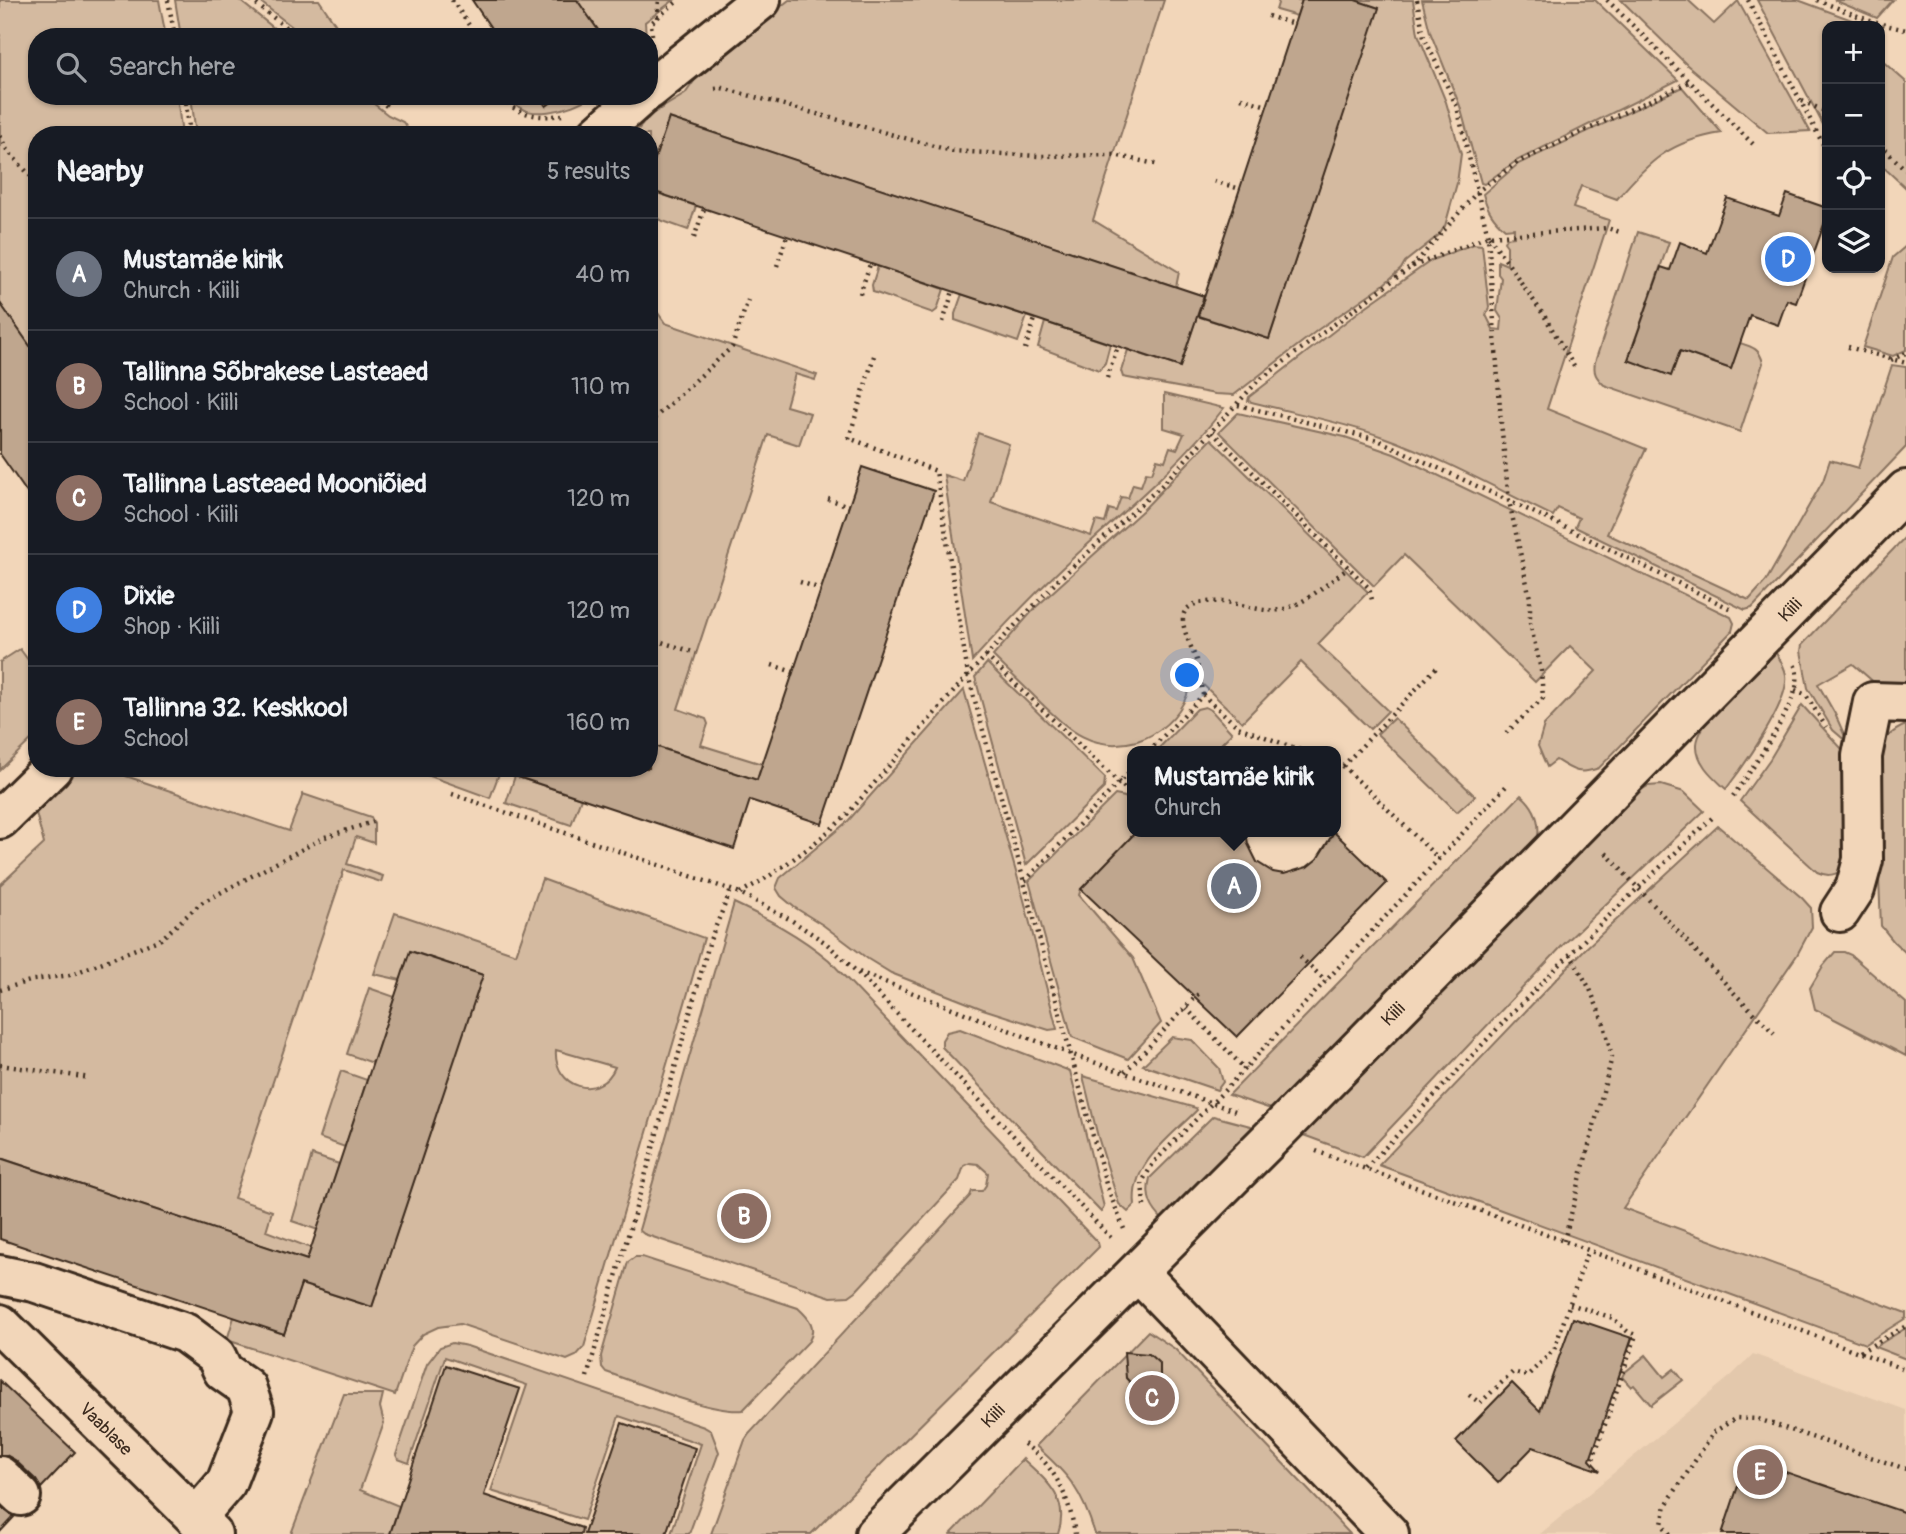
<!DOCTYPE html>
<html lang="en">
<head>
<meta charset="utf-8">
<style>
	body { margin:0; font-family:Pangolin,sans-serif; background:#20242c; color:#f1f3f6 }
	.controls { position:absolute; right:21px; top:21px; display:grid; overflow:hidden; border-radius:14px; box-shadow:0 2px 5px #0004 }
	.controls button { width:63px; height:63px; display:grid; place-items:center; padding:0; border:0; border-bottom:2px solid #363941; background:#171b24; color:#f1f3f6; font:35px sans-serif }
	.you { position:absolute; left:1188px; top:676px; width:24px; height:24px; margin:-18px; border:5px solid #fff; border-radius:50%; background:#1a73e8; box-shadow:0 0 0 10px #1a73e833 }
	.badge { display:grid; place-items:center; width:46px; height:46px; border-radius:50%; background:#0b8043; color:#fff; font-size:23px; font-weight:700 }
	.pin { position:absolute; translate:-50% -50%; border:4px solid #fff; box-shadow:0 2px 7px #0006 }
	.popup { position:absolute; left:1127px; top:746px; width:214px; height:91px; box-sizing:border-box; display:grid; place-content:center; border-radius:14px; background:#171b24; filter:drop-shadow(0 2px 5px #0005); font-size:23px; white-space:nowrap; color:#9ea1a6 }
	.popup b { font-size:26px; color:#f1f3f6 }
	.popup::after { content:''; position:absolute; left:50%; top:100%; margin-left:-14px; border:14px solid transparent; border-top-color:#171b24 }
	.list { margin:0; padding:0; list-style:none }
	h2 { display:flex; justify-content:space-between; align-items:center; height:91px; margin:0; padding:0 28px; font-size:30px }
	h2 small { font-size:23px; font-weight:400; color:#9ea1a6 }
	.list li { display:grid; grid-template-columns:46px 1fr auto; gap:21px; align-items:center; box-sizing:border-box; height:112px; padding:0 28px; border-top:2px solid #363941 }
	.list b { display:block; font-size:26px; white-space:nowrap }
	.list p { margin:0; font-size:23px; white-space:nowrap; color:#9ea1a6 }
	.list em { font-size:23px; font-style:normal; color:#9ea1a6 }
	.icon { flex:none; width:38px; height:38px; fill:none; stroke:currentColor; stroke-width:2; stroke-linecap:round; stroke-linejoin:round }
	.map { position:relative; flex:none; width:1906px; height:1534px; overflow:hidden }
	.search { position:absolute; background:#171b24; box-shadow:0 2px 5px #0004; left:28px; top:28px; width:630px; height:77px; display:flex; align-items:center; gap:18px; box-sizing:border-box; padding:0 24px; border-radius:28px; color:#9ea1a6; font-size:26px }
	.panel { position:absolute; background:#171b24; box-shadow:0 2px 5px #0004; left:28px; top:126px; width:630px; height:651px; border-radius:28px }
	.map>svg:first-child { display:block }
	.built { fill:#e3c8ac }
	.green { fill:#d4baa0; stroke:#88725f; stroke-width:2; fill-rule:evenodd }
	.building { fill:#bfa68e; stroke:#3b2a1e; stroke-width:2 }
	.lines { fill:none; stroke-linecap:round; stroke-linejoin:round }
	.minor-casing { stroke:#3b2a1e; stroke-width:44 }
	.path { stroke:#3b2a1e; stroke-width:4.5; stroke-dasharray:2 5; stroke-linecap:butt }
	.minor { stroke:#f2d6b9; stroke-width:38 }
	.labels { text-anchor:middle; stroke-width:6; stroke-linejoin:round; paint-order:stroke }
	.street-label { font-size:18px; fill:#3b2a1e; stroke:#f2d6b9 }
</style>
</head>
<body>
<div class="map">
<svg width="1906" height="1534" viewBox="0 0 1906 1534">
	<rect width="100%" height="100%" fill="#f2d6b9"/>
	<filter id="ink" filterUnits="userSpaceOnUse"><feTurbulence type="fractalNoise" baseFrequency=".0143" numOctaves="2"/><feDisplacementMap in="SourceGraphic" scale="14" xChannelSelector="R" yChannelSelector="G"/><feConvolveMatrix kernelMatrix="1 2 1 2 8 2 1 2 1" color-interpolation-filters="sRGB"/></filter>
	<g filter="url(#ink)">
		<!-- built -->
		<polygon class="built" points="1753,1354 1906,1410 1906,1534 1540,1534 1732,1375"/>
		<!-- green -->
		<g class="green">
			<polygon points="0,0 159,0 166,37 37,37 37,96 177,96 182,135 37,135 37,356 0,303"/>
			<polygon points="175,0 239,0 285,37 181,37"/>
			<polygon points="258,0 319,0 344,37 305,37"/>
			<polygon points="577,0 674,0 645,22 646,37 603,37"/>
			<polygon points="789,0 1164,0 1093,220 1179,272 1176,287 669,118 649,176 649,135 633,135 652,114 685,94 704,67"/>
			<polygon points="1279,0 1302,0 1297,16 1276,10"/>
			<polygon points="1355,0 1413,0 1418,34 1446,102 1461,154 1457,183 1445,226 1439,235 1405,262 1401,269 1383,285 1319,329 1234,395 1215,394 1123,377 1121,371 1128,350 1180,367 1197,316 1269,339 1378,8"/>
			<polygon points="1422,0 1595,0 1678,80 1516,161 1484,184 1481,183 1460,106 1430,32"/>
			<polygon points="1621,0 1688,0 1714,24 1738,1 1810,131 1768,133 1687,65"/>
			<polygon points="1757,0 1798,0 1868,26 1827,26 1827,132"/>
			<polygon points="1834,0 1893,0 1877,18"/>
			<polygon points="1880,59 1906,82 1906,188 1880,164"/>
			<path d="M1682 87 1722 133C1670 141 1649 161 1617 199L1581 186 1573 208 1609 220 1547 409 1646 449 1607 534 1749 600 1766 581 1823 481 1830 460 1858 468 1892 365 1906 367V447L1752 608 1745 610 1575 527 1579 518 1558 508 1553 516C1497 489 1442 458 1383 437 1339 421 1293 413 1248 401L1249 397 1361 310 1432 260 1473 244 1482 245 1489 307 1486 315 1493 329 1501 330 1502 319 1497 311 1501 278 1498 274V261L1507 265V246L1504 242 1506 238 1514 237V228L1505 229C1493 219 1487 209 1483 194L1518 164Z"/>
			<polygon points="191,96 364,96 388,115 403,122 412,135 196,135"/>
			<path d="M511 96H539L546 106 560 96H591C574 109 521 125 511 96Z"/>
			<polygon points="649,190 696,206 688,230 649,216"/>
			<path d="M1638 232 1669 242 1628 360 1671 375 1680 351 1731 369 1740 343C1753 347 1760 349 1763 363L1740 432 1604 385C1596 377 1593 373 1595 362Z"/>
			<polygon points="1906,246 1906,350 1893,356 1863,347 1893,257"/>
			<polygon points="878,266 944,289 937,310 933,313 873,292 872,285"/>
			<polygon points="962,294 1027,316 1018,342 955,320 955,314"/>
			<polygon points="649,309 658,313 665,323 817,375 815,380 795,374 786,406 810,413 799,445 768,435 678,709 706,719 708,724 701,745 762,764 757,780 649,744"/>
			<polygon points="1045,322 1110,344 1105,363 1099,370 1038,347"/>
			<path d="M1164 394 1224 408C1177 469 1116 517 1061 569 1030 598 1001 629 972 661L944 475 963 481 978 433 1009 444 991 502 1091 536 1096 521 1105 523 1109 509 1116 511 1121 497 1128 498 1133 484 1141 486 1146 472 1152 473 1157 459 1165 461 1170 447 1177 449 1184 434 1164 428Z"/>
			<path d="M1238 413 1345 437 1394 454 1731 617 1734 623 1732 631 1599 768C1579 775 1573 771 1556 760L1547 767 1538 746 1544 725 1596 671 1570 646 1535 682 1404 555 1374 586 1219 432Z"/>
			<path d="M1211 439 1368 592 1318 644 1388 711 1370 729 1301 662 1242 722 1192 674C1190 681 1189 688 1187 695 1179 716 1158 735 1137 741 1092 753 1069 730 1039 701 1024 686 1008 671 993 656L1036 607 1143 510Z"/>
			<polygon points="1906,536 1906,693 1877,685 1853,664 1818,684 1835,714 1848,743 1833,730 1808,688 1801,651 1802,645"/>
			<polygon points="20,649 37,672 37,731 34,737 0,770 0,662"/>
			<path d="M1774 650C1779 658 1785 666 1786 675 1790 702 1743 767 1726 789 1713 777 1696 763 1697 744 1699 718 1756 669 1774 650Z"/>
			<polygon points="987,663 1105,778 1104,788 1026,865 975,677"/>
			<polygon points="964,690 1024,900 1057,1029 1049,1030 983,1009 891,973 868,959 823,925 794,907 781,896 776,888 780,878 848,821"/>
			<path d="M1802 705 1842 749 1847 759V843L1841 871C1832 876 1826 876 1817 872L1740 801 1770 759Z"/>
			<polygon points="1205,707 1211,710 1232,733 1214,751 1156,751 1197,709"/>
			<polygon points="1394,718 1475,796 1457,812 1377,734"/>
			<path d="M1906 725V953L1894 942 1881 926 1874 759C1880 743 1890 731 1906 725Z"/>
			<polygon points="71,768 128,768 126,776 289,831 303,794 371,817 374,824 374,843 356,837 347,864 383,876 381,882 344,870 234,1198 272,1211 266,1231 311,1248 307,1260 0,1158 0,885 44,844 34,805"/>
			<polygon points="426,768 491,768 500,771 490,798 424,774"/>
			<polygon points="515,776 581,798 571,825 506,803"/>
			<polygon points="1661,785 1684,792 1704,811 1564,944 1363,1157 1298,1133 1641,790 1648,786"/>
			<polygon points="1115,795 1125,797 1132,806 1132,832 1136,832 1081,889 1079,895 1133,958 1161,1023 1128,1059 1072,1037 1029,881"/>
			<path d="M1521 795C1537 808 1541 825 1537 844L1277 1111 1229 1095Z"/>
			<polygon points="1718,826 1802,898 1811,908 1812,927 1797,955 1623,1208 1906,1313 1906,1318 1865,1344 1379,1165 1584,950"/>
			<path d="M542 879 704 938 584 1347 576 1356 567 1360 460 1324 438 1327 423 1334 412 1346 395 1395 227 1340 234 1317 284 1334 301 1284 372 1307 482 975 411 951 401 980 374 974 395 913 516 954ZM556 1050 615 1067C600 1102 553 1088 556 1050Z"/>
			<path d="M734 903C768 919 799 935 829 960L1098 1243 1099 1247 811 1534H711L745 1440 749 1434 970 1196 972 1191H982L986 1185 988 1173 978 1164 970 1163 964 1166 959 1180 856 1291 849 1296 831 1297 644 1234 639 1230Z"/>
			<polygon points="1835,952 1844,952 1851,955 1906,1003 1906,1056 1815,1009 1810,988 1823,966"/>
			<polygon points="369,988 395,997 373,1063 347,1054"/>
			<polygon points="960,1029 1070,1071 1104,1207 1101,1212 942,1047 942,1040 947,1032"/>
			<polygon points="1172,1037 1192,1040 1219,1068 1223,1082 1217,1090 1143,1065"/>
			<polygon points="341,1071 367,1080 345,1147 319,1138"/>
			<path d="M1083 1076 1196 1108 1197 1110C1171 1137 1130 1164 1135 1205L1128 1212 1119 1204 1098 1137Z"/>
			<path d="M1213 1116 1258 1128 1165 1222C1151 1209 1145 1197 1150 1178Z"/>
			<polygon points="312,1155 339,1164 318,1230 292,1221"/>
			<path d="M635 1257H642L798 1308C809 1318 817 1327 809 1341L743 1410C712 1414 638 1383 606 1372L602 1367 601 1356 628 1262Z"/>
			<polygon points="1906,1328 1906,1359 1875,1347"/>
			<path d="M1148 1331 1175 1349 1350 1534H1095C1082 1491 1069 1475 1036 1446Z"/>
			<polygon points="452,1343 467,1346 704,1427 711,1431 719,1452 689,1534 671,1534 701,1444 619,1416 584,1520 491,1491 527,1385 445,1357 409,1463 398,1459 396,1455 427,1364 440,1347"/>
			<polygon points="1646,1355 1664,1377 1674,1369 1683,1380 1651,1405 1634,1385 1631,1387 1622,1377 1624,1373"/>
			<polygon points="344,1394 383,1394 380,1407 384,1423 360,1490 399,1506 390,1534 291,1534"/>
			<path d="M1023 1459C1047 1481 1070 1499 1058 1534H951Z"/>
		</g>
		<!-- building -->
		<g class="building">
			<polygon points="472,0 577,0 603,37 497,37"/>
			<polygon points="1302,0 1355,0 1379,8 1269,339 1198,316"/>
			<polygon points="539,96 560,96 546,106"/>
			<polygon points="669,118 1204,296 1180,367 649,190 649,176"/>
			<polygon points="1787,194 1827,208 1827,216 1796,303 1787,300 1778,325 1750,315 1731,369 1680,351 1671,376 1628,360 1661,267 1670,270 1680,242 1707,253 1727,198 1779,216"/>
			<polygon points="0,303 37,356 37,507 0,454"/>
			<polygon points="862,467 934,491 822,824 750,800 734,849 509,774 510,768 649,768 649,744 757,780"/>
			<polygon points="1136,832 1246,832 1248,844 1257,862 1273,872 1284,874 1307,867 1317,859 1334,832 1387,883 1237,1037 1081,889"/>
			<polygon points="410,951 483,975 372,1307 301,1284 284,1334 0,1239 0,1158 307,1260"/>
			<polygon points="1573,1318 1632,1338 1590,1460 1600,1471 1533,1447 1498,1483 1456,1441 1512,1383 1540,1411"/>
			<polygon points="1124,1352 1149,1354 1160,1364 1160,1378 1149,1388 1135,1388 1126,1378"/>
			<polygon points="446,1365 520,1389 484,1495 582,1528 581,1534 390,1534"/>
			<polygon points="0,1381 75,1452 41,1488 36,1480 15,1460 6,1455 0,1455"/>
			<polygon points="622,1423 695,1448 666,1534 584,1534"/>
			<polygon points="1747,1459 1906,1513 1906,1534 1722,1534"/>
			<polygon points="0,1506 14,1517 0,1532"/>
		</g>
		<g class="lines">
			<defs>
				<g id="minor">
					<polyline points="649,90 761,0"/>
					<polyline points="597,135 641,96"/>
					<polyline points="0,819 52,768"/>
					<polyline points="1840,912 1855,889 1863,860 1862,756 1873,702 1906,703"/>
					<polyline points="1138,1272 1389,1534"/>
					<polyline points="0,1275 34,1282 185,1333 216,1356 223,1371 246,1387 254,1411 226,1483 196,1518"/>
					<polyline points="0,1324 212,1534"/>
					<polyline points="0,1476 21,1496"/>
					<polyline points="875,1534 1277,1132 1906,490"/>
				</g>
			</defs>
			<!-- minor casing -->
			<use href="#minor" class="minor-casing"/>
			<!-- path -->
			<g class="path">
				<polyline points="168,0 175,37"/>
				<polyline points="251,0 298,37"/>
				<polyline points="452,0 477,37"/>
				<polyline points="1417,0 1424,37 1457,107 1488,236 1501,422 1509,501 1530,598 1530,623 1541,670 1543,698 1505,734"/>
				<polyline points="1607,0 1756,147"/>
				<polyline points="1748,0 1824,146"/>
				<polyline points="1817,0 1873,22 1906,30"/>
				<polyline points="1268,16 1294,24"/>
				<polyline points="657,18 659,0"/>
				<polyline points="652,35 651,23 679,0"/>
				<polyline points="715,89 722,88 952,151 1038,156 1114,155 1160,165"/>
				<polyline points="185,96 190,135"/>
				<polyline points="374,96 389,108"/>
				<path d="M506 96 510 106C528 116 542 118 562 115"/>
				<polyline points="1241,98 1267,106"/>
				<polyline points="1802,101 1827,112"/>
				<polyline points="0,136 7,150 37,183"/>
				<polyline points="1880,145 1906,170"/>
				<polyline points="1214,181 1240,189"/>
				<polyline points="1489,236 1545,317 1576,370"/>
				<polyline points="694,238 704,209"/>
				<polyline points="777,266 787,236"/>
				<polyline points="1412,267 1478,191 1518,162 1689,82"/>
				<polyline points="860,294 870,264"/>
				<polyline points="943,322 953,291"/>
				<polyline points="1848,347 1906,363"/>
				<polyline points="1025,349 1035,319"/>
				<polyline points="874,356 849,438 936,471 968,675 1106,1184 1124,1229"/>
				<polyline points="1891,360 1906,353"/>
				<polyline points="1107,378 1118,346"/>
				<polyline points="1238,405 1378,440 1550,520 1733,610"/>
				<polyline points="649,423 732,347 748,300"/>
				<polyline points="1212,432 1369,588 1373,604"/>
				<polyline points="828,499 849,506"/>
				<polyline points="800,582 821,589"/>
				<polyline points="649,638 696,653"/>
				<polyline points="986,656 1132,795"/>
				<polyline points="772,665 793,672"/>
				<polyline points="1795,690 1806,695 1826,727"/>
				<path d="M1203 695C1200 682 1199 669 1195 657 1191 646 1184 633 1183 621 1181 598 1217 601 1232 603 1248 606 1263 612 1280 610 1305 605 1328 582 1349 568"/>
				<polyline points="1149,751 1203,695 1238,727 1303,751"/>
				<polyline points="1336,764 1343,766 1439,859"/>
				<polyline points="1343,766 1437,667"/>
				<polyline points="452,794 740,893 791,920 826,943 856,971 1114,1241"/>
				<path d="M1733 796C1749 774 1795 707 1797 682 1798 674 1796 668 1793 661"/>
				<polyline points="1606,853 1736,995 1774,1033"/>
				<polyline points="1025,881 1132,769"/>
				<polyline points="740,893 768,877 810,847 844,818 968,675 1058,580 1162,485 1257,382 1411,267 1488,236 1607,228 1620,232"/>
				<polyline points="1300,957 1326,981"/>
				<polyline points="859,972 1073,1055 1238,1112"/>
				<polyline points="0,990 33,980 70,975 161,939 201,903 325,837 373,822"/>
				<polyline points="1186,1008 1245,1069"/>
				<polyline points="0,1065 90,1078"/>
				<polyline points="1125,1072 1201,991"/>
				<polyline points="1316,1151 1564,1241 1906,1370"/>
				<polyline points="1366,1168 1512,1013 1595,929 1712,818"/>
				<polyline points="1144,1206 1142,1182 1154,1162 1224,1091 1508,784"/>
				<polyline points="1564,1241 1612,1057 1604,1024 1590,989 1570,954"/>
				<polyline points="1570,1304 1613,1318 1628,1332 1636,1335 1592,1462"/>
				<polyline points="1860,1352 1906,1326"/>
				<polyline points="587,1377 648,1166 710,940 731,890"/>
				<polyline points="1469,1395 1480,1403 1513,1372 1527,1376 1554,1350 1588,1250"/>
				<path d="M1024 1444C1055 1465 1070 1499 1075 1534"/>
				<polyline points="1670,1534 1662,1524 1666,1505 1714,1432 1736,1418 1758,1419 1906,1469"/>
			</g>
			<!-- minor -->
			<use href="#minor" class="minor"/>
		</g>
	</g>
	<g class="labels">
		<!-- street labels -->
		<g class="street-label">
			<text transform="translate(1790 610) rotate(-46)" y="6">Kiili</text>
			<text transform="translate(1393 1014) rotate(-45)" y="6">Kiili</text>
			<text transform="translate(993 1416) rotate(-45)" y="6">Kiili</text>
			<text transform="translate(106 1429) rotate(45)" y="6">Vaablase</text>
		</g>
	</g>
</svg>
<div class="controls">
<button>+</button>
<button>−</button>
<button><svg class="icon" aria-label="locate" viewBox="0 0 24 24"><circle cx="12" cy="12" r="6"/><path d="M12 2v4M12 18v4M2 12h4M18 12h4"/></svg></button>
<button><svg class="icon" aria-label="layers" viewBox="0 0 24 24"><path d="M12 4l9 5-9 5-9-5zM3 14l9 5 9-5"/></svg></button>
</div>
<div class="you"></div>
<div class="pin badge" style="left:1234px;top:886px;background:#6b7280">A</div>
<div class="popup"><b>Mustamäe kirik</b>Church</div>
<div class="pin badge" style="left:744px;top:1216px;background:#8d6e63">B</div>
<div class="pin badge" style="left:1152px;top:1398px;background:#8d6e63">C</div>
<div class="pin badge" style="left:1788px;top:259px;background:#3f7fe0">D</div>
<div class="pin badge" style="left:1760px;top:1472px;background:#8d6e63">E</div>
<div class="search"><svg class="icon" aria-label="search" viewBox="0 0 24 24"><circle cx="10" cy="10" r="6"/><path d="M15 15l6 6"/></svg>Search here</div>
<section class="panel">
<h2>Nearby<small>5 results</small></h2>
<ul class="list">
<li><span class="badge" style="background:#6b7280">A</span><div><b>Mustamäe kirik</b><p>Church · Kiili</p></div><em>40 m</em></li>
<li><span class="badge" style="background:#8d6e63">B</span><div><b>Tallinna Sõbrakese Lasteaed</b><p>School · Kiili</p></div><em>110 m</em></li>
<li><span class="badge" style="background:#8d6e63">C</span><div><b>Tallinna Lasteaed Mooniõied</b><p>School · Kiili</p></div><em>120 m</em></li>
<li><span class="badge" style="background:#3f7fe0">D</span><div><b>Dixie</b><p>Shop · Kiili</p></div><em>120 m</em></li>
<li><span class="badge" style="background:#8d6e63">E</span><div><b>Tallinna 32. Keskkool</b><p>School</p></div><em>160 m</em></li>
</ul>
</section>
</div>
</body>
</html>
